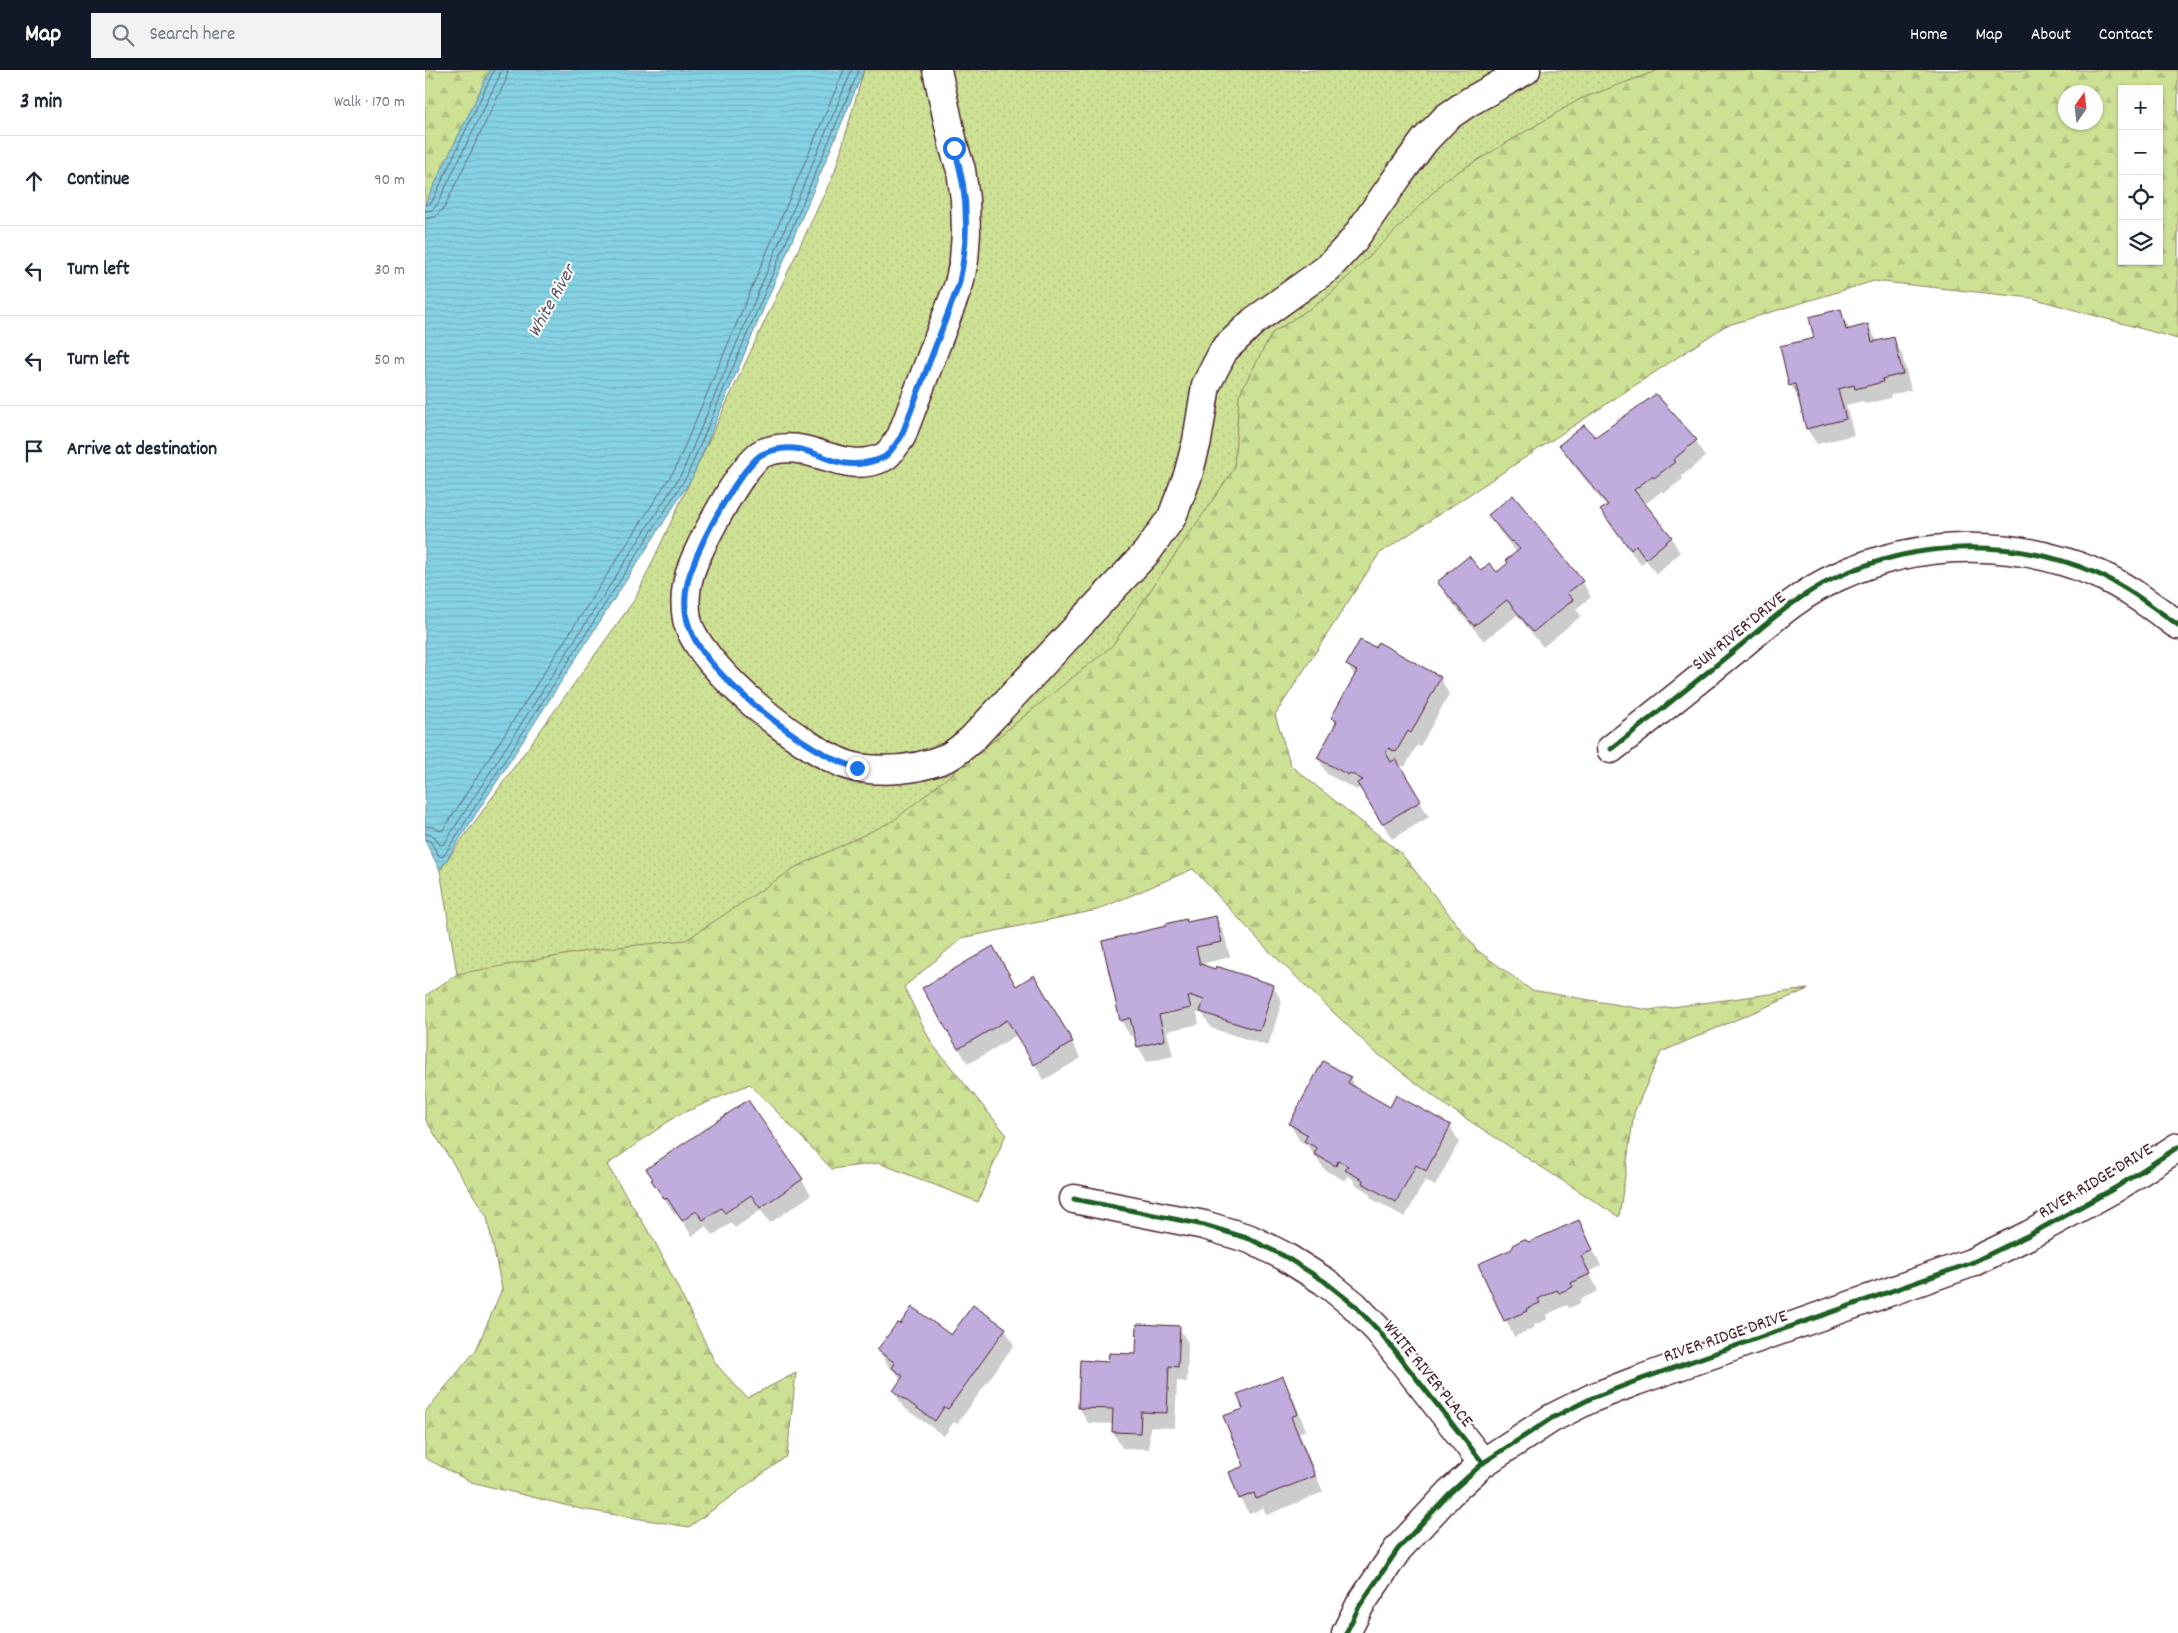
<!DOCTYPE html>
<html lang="en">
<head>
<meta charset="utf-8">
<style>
	body { margin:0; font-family:Dekko,sans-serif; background:#f2f2f3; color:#1f2937 }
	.controls { position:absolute; right:15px; top:15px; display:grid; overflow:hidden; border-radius:0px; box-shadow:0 1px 4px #0004 }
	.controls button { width:45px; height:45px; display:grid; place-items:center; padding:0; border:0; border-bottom:1px solid #e0e1e3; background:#fff; color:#1f2937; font:25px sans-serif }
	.compass { position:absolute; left:1633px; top:15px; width:45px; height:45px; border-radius:50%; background:#fff; box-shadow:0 1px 4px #0004; rotate:14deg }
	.stop { position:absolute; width:15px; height:15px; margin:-11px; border:4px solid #1a73e8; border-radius:50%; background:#fff }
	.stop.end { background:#1a73e8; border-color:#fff; box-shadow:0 1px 5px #0008 }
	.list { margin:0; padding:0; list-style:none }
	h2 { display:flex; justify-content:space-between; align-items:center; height:65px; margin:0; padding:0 20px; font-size:21px }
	h2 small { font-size:16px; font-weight:400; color:#747a83 }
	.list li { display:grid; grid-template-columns:32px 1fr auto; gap:15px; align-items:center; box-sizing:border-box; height:90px; padding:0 20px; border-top:1px solid #e0e1e3 }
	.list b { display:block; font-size:19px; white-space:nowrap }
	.list em { font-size:16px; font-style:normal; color:#747a83 }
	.icon { flex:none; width:28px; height:28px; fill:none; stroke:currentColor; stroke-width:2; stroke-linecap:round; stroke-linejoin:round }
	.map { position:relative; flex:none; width:1753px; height:1563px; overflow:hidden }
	header { display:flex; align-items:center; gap:30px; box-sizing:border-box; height:70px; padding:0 25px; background:#111827; color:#fff }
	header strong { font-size:24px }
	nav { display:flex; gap:28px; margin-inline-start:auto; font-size:18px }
	.search { width:350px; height:45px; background:#f2f2f3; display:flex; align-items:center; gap:12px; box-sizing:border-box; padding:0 18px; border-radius:0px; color:#747a83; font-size:19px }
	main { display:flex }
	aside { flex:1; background:#fff }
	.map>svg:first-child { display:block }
	.grass { fill:url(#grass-dots); stroke:#8c8060 }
	.forest { fill:url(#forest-firs); stroke:#8c8060; fill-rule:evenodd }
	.water { fill:url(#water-rules); stroke:#6d8a9b }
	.shadow { fill:#0003 }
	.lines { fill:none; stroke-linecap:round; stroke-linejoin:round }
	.shore { stroke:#626775; stroke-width:1 }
	.building { fill:#c0addd; stroke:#4a1f2b }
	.minor-casing { stroke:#4a1f2b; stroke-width:31 }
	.minor { stroke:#fff; stroke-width:28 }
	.cycleway-casing { stroke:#fff; stroke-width:8 }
	.cycleway { stroke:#1b5e20; stroke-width:5 }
	.route { stroke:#1a73e8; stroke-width:6 }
	.labels { text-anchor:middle; stroke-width:4; stroke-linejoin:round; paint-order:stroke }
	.street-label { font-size:18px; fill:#4a1f2b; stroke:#fff }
	.water-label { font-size:19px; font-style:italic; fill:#5c5563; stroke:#fff }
</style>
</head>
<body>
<header>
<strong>Map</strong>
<div class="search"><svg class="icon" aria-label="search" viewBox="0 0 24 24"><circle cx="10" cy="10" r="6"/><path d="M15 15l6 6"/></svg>Search here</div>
<nav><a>Home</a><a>Map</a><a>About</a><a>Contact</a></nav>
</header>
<main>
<aside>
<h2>3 min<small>Walk · 170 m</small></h2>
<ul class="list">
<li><svg class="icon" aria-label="ahead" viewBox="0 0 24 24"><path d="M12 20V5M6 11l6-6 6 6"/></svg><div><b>Continue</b></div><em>90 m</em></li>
<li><svg class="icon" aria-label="left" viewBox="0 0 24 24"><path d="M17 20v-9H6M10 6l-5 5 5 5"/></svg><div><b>Turn left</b></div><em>30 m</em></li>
<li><svg class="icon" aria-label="left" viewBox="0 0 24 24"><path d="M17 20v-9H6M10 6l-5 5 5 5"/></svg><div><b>Turn left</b></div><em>50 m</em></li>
<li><svg class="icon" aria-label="arrive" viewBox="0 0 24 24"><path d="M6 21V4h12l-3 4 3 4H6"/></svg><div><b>Arrive at destination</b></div></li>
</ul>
</aside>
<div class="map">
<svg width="1753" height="1563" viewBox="0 0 1753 1563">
	<defs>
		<pattern id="grass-dots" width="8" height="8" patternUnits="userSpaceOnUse" patternTransform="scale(1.25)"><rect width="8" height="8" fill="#cde195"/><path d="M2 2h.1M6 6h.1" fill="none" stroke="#b2c181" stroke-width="1.8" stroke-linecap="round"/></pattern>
		<pattern id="forest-firs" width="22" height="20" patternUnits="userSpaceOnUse" patternTransform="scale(1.25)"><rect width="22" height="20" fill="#cde195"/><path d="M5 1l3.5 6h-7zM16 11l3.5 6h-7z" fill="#b2c181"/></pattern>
		<pattern id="water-rules" width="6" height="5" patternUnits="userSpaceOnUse" patternTransform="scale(1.25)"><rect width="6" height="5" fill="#85d2e5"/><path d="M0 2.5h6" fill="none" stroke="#74b4c5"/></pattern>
	</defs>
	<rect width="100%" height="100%" fill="#fff"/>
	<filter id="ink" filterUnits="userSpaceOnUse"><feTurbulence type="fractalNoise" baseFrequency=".02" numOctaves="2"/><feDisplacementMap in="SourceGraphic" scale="10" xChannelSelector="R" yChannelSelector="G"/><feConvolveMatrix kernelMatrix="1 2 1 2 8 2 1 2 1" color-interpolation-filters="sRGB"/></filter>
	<g filter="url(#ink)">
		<!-- grass -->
		<polygon class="grass" points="439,0 1340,0 707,598 195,964 32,904 15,800 210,529 410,101"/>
		<!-- forest -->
		<g class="forest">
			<polygon points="0,0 126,0 0,237"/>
			<path d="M1234 0H1753V269L1607 228 1449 211 1300 256 954 484 850 645 866 696 976 783 1052 880 1106 920 1224 940 1383 919 1236 982 1209 1043 1194 1147 1023 1037 950 982 842 879 768 799 672 840 537 868 479 917 507 974 581 1064 553 1132 454 1093 407 1099 325 1014 251 1046 182 1095 229 1170 291 1294 322 1328 371 1303 362 1386 264 1457 156 1439 46 1412 0 1388V1342L51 1280 77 1219 62 1147 0 1049V926L32 904 173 879 261 870 371 797 468 751 687 576 809 399 814 325 847 263 901 228 961 170 1021 109 1155 29ZM1697 19H1734V191H1697ZM1640 22H1670V52H1640Z"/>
		</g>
		<!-- water -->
		<polygon class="water" points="65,0 439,0 267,408 15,800 0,771 0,134"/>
		<!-- shadow -->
		<g class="shadow">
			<polygon points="1415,241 1425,260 1443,255 1452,271 1468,268 1477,284 1486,320 1465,325 1466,328 1440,334 1438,331 1421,335 1429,365 1392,374 1382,359 1375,331 1366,315 1390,269"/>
			<polygon points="1230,325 1271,371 1280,387 1257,406 1258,409 1239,423 1237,421 1219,435 1246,467 1255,483 1231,504 1221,490 1216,495 1186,456 1177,441 1182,437 1145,391 1136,376 1170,369"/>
			<polygon points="1065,445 1157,511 1166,527 1151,539 1156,546 1118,577 1092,545 1059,571 1023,528 1014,512 1071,504 1084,493 1092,483 1074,461"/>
			<polygon points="923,595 1015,608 1024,624 995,677 992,675 980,697 972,693 1004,747 967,769 938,721 934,718 932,720 902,704 893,688 911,655 907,648 930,607"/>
			<polygon points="790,847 799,863 805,887 780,893 780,897 848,916 857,932 843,976 786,958 777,942 772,943 774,954 742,961 748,986 722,992 713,976 710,965 705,966 696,950 762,853"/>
			<polygon points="608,907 656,988 619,1010 592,965 543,994 498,918 591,917"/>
			<polygon points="925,1008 933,1021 966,1039 1025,1056 1034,1072 1010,1116 1000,1110 980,1147 947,1129 943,1122 931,1115 927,1108 923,1106 920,1111 900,1100 882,1075 874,1070 865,1054"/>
			<polygon points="377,1110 386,1125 345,1153 336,1140 310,1158 306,1153 288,1165 281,1156 267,1166 252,1143 250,1145 228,1111"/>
			<polygon points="1162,1167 1176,1196 1164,1202 1173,1221 1154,1230 1156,1233 1144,1238 1142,1235 1121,1245 1123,1249 1109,1255 1110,1257 1089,1267 1055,1195 1104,1173"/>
			<polygon points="754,1258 763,1273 762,1312 752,1311 750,1358 725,1357 724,1379 697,1378 688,1362 688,1354 663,1353 654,1337 685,1293 712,1285"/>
			<polygon points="580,1259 589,1275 532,1354 529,1352 519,1366 478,1337 469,1321 476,1311 471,1302 463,1296 454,1280"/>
			<polygon points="857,1308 866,1323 881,1360 874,1363 898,1422 842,1445 838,1438 824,1444 815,1428 820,1397 820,1339"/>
		</g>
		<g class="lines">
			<!-- shore -->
			<g class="shore">
				<polyline points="0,135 7,132 69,0"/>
				<polyline points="0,141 7,140 12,135 74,7 76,0"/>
				<polyline points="0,149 10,147 19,138 81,10 83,0"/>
				<polyline points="0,756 8,757 16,761 18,760 250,399 419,0"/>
				<polyline points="0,763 9,766 15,775 19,774 257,403 427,0"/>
				<polyline points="0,769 5,771 14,786 18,787 262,406 434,0"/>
			</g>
		</g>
		<!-- building -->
		<g class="building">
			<polygon points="1416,239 1421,260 1443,254 1447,272 1469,267 1478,304 1457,309 1458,312 1430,319 1429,315 1413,319 1421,349 1381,359 1370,314 1364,316 1355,276 1389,268 1384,247"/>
			<polygon points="1231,324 1272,370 1248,390 1250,392 1229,408 1227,406 1209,420 1247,467 1221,489 1211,475 1206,480 1175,440 1183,435 1134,375 1159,355 1170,367"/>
			<polygon points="1088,425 1158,511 1142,523 1148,530 1108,562 1082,530 1049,556 1012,512 1044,486 1056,501 1064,493 1072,502 1083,493 1081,490 1095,479 1087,471 1086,472 1063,445"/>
			<polygon points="935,570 950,577 953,572 1016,607 986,663 983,661 971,682 963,678 961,683 966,692 971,689 996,731 957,754 932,713 938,710 925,703 923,705 892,688 912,651 906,648 932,601 921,595"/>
			<polygon points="791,846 797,872 771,877 775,894 790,899 791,896 849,915 835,961 775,942 779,930 767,926 763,927 766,938 734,945 740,970 712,977 705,948 695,951 677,871 741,856 740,854 761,849 762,852"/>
			<polygon points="568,876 591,916 609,905 648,972 609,995 582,950 533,979 497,918"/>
			<polygon points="898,991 926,1007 923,1013 965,1037 971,1025 1026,1055 1001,1101 991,1095 971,1132 937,1113 938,1110 920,1100 923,1096 913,1091 911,1096 889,1084 892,1078 879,1071 883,1065 864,1054"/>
			<polygon points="323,1030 378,1109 335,1138 326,1125 300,1143 296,1138 278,1150 271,1141 257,1151 242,1128 240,1130 226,1110 228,1109 221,1099"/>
			<polygon points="1154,1150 1168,1180 1156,1186 1165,1204 1146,1213 1148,1217 1134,1223 1132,1220 1113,1229 1115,1233 1101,1239 1102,1241 1079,1251 1053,1194 1087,1179 1089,1174 1099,1169 1104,1172"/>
			<polygon points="548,1235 581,1258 523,1339 519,1337 510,1351 468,1321 478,1306 467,1298 470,1293 452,1280 472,1253 475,1254 487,1237 526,1265"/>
			<polygon points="712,1254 755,1256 753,1297 744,1296 742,1343 716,1342 715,1363 687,1362 688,1339 653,1338 655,1290 683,1292 684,1283 711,1284"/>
			<polygon points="858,1306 873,1344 866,1347 890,1406 831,1429 829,1423 814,1429 804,1402 819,1396 798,1346 818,1339 812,1324"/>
		</g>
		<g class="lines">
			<defs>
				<g id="minor">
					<path d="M512 0 529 78 536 100 540 129 541 163 539 190 534 214 476 367C471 373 465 384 459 387 414 408 384 364 338 383 318 391 276 474 267 497 261 513 259 532 262 549 271 596 388 691 434 698 464 702 495 699 523 687 531 683 540 675 547 669L722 482 747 447 763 405 772 371 781 315 799 280 829 251 903 198 928 171 974 105 1000 70 1022 47 1044 32 1101 0"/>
					<path d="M1186 679C1230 645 1273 610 1316 575 1346 550 1376 523 1412 507 1494 469 1590 468 1673 504 1702 517 1728 537 1753 555"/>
					<polyline points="649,1129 779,1155 825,1169 859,1186 899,1211 929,1235 954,1261 1058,1393"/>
					<polyline points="921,1563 935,1535 973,1479 1025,1423 1058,1393 1127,1348 1167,1328 1211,1311 1546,1193 1604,1165 1690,1118 1753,1077"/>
				</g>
			</defs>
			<!-- minor casing -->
			<use href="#minor" class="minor-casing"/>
			<!-- minor -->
			<use href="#minor" class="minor"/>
			<defs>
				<g id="cycleway">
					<path d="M1186 679C1230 645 1273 610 1316 575 1346 550 1376 523 1412 507 1494 469 1590 468 1673 504 1702 517 1728 537 1753 555"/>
					<polyline points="649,1129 779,1155 825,1169 859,1186 899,1211 929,1235 954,1261 1058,1393"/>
					<polyline points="921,1563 935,1535 973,1479 1025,1423 1058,1393 1127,1348 1167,1328 1211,1311 1546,1193 1604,1165 1690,1118 1753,1077"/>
				</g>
			</defs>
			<!-- cycleway casing -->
			<use href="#cycleway" class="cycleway-casing"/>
			<!-- cycleway -->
			<use href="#cycleway" class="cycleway"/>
		</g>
	</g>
	<g class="lines" filter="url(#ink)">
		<!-- route -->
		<path class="route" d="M432 698C424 695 415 692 407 688 363 666 274 599 262 550 258 533 261 513 267 498 278 467 309 410 332 388 337 383 342 382 349 380 384 372 401 395 430 394 437 394 452 391 459 387 465 384 471 373 476 367L534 214C544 169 544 123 529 78"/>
	</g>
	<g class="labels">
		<!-- street labels -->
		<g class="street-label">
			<text transform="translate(1313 560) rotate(-39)" y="6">SUN RIVER DRIVE</text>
			<text transform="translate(1670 1110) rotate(-31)" y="6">RIVER RIDGE DRIVE</text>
			<text transform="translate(1300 1265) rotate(-19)" y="6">RIVER RIDGE DRIVE</text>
			<text transform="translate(1004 1303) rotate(51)" y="6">WHITE RIVER PLACE</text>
		</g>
		<!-- water labels -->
		<g class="water-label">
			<text transform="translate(125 230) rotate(-61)" y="7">White River</text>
		</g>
	</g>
</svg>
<div class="controls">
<button>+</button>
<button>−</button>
<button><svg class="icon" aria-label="locate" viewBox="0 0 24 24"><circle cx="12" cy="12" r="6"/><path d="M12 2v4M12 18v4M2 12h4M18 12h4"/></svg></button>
<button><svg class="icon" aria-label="layers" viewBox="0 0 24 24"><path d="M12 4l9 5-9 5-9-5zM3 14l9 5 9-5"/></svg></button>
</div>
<svg class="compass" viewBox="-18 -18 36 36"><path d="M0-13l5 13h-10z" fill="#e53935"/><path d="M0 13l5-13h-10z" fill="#747a83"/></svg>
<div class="stop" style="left:529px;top:78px"></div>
<div class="stop end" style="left:432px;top:698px"></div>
</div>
</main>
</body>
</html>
